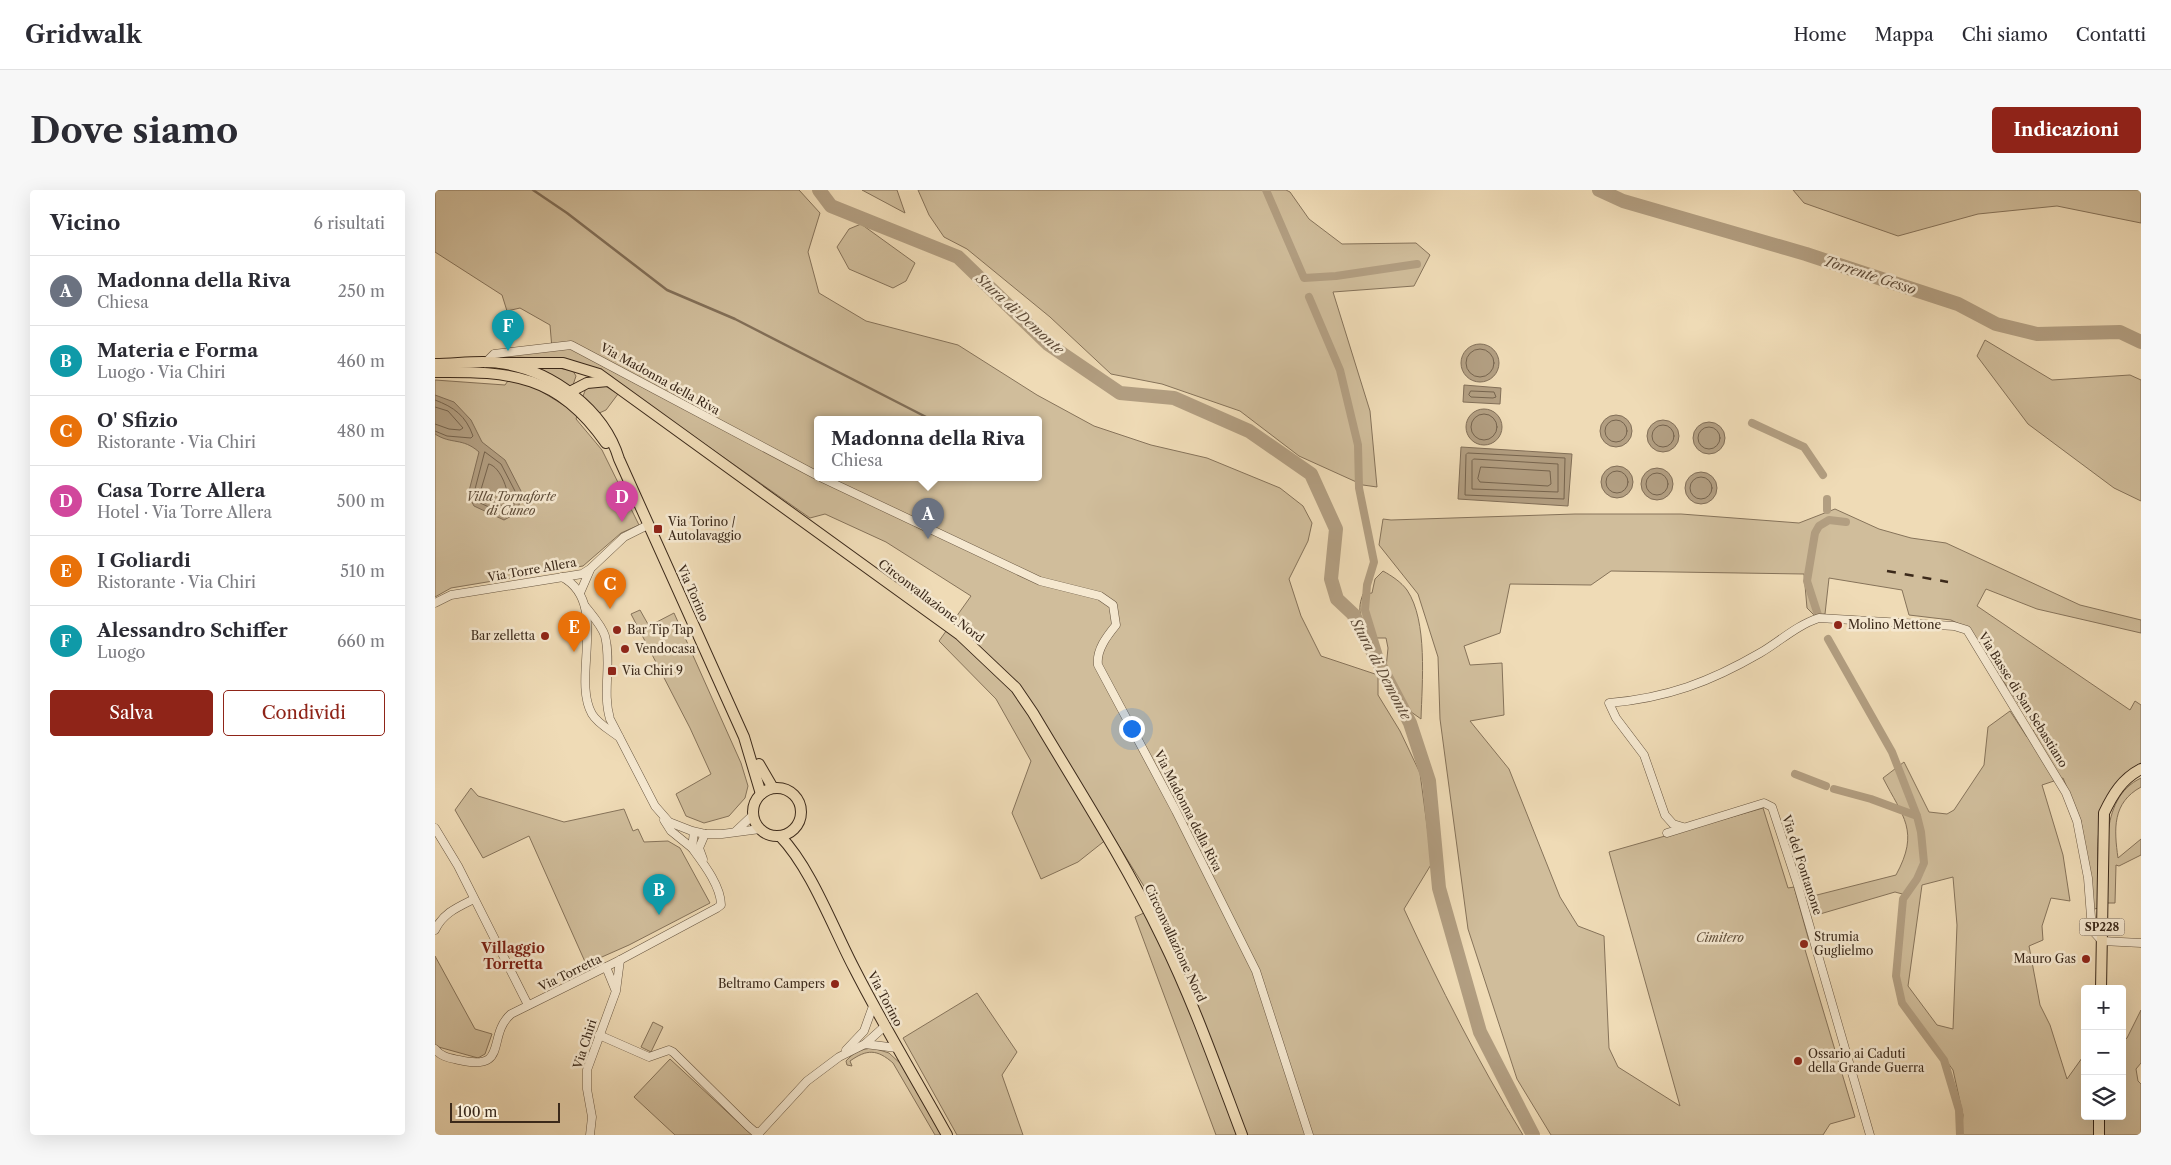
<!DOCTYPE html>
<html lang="it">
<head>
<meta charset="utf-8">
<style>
	body { margin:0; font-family:"Libre Caslon Text",serif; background:#f7f7f7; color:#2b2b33 }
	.controls { position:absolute; right:15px; bottom:15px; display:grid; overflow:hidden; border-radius:5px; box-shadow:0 5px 20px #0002 }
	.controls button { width:45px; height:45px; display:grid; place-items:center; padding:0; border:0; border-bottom:1px solid #e1e1e2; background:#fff; color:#2b2b33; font:25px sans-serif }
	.scale { position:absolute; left:15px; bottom:12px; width:110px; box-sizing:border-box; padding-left:5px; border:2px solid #3b291a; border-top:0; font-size:14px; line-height:18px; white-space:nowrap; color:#3b291a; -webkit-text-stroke:4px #f5e8d0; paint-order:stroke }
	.you { position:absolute; left:696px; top:538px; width:18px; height:18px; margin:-12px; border:4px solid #fff; border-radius:50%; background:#1a73e8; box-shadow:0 0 0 8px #1a73e833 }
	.badge { display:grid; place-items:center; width:32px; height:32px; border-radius:50%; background:#8f2418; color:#fff; font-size:16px; font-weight:700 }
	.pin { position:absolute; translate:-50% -41px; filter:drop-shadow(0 1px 2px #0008) }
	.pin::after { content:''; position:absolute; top:26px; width:18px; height:15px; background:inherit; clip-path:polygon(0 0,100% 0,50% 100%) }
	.popup { position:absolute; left:379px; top:226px; width:228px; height:65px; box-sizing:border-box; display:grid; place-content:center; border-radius:5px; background:#fff; filter:drop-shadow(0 1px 4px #0005); font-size:16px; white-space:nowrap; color:#7c7c81 }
	.popup b { font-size:19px; color:#2b2b33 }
	.popup::after { content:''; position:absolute; left:50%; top:100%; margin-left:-10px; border:10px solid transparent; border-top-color:#fff }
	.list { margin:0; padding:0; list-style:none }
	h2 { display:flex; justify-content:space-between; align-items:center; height:65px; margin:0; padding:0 20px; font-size:21px }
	h2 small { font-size:16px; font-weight:400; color:#7c7c81 }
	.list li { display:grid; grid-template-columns:32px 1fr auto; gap:15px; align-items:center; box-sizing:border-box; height:70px; padding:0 20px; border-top:1px solid #e1e1e2 }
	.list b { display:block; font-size:19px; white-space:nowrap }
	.list p { margin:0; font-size:16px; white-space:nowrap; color:#7c7c81 }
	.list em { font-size:16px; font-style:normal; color:#7c7c81 }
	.actions { display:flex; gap:10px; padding:15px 20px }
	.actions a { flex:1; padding:11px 0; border:1px solid #8f2418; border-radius:5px; text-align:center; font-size:18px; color:#8f2418 }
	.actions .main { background:#8f2418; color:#fff }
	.icon { flex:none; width:28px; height:28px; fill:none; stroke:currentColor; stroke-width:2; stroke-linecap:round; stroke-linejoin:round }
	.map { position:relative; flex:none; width:1706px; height:945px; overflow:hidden; border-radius:5px }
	header { display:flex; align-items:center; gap:30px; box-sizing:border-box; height:70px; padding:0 25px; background:#fff; border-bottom:1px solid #e1e1e2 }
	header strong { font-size:24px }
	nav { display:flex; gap:28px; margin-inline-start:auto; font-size:18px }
	.intro { display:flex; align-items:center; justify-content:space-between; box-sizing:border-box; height:120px; padding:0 30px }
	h1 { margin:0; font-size:35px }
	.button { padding:12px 22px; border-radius:5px; background:#8f2418; color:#fff; font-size:18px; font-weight:700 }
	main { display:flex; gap:30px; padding:0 30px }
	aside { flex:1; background:#fff; border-radius:5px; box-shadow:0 5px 20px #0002 }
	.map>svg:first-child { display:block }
	.green { fill:#d0bd9b; stroke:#86735a; fill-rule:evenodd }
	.water { fill:#b29e81; stroke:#826f58 }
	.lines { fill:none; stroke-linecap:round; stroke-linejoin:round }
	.shore { stroke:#76644e; stroke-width:1 }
	.stream { stroke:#826f58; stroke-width:2.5 }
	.canal { stroke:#b29e81; stroke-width:8 }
	.river { stroke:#b29e81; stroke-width:14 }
	.minor-casing { stroke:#685641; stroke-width:9 }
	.major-casing { stroke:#3b291a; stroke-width:12 }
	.minor { stroke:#f5e8d0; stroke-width:8 }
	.major { stroke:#efdbb6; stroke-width:10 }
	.rail { stroke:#3b291a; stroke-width:2.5; stroke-dasharray:9 9; stroke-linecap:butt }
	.poi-dot { fill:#8f2418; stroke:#f5e8d0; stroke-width:2 }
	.labels { text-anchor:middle; stroke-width:5; stroke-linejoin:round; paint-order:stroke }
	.shield { fill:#f5e8d0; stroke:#736251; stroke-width:1 }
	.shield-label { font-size:11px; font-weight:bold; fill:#3b291a }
	.street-label { font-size:12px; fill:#3b291a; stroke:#f5e8d0 }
	.park-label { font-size:12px; font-style:italic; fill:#604e3a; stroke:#f5e8d0 }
	.poi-label { font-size:12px; fill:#3b291a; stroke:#f5e8d0; text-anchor:start }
	.water-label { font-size:14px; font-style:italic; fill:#5f4c39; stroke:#f5e8d0 }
	.neighbourhood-label { font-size:14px; font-weight:bold; fill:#7a1f14; stroke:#f5e8d0 }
</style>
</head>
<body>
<header>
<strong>Gridwalk</strong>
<nav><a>Home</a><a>Mappa</a><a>Chi siamo</a><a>Contatti</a></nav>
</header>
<div class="intro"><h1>Dove siamo</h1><a class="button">Indicazioni</a></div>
<main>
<aside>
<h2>Vicino<small>6 risultati</small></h2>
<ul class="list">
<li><span class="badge" style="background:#6b7280">A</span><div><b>Madonna della Riva</b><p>Chiesa</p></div><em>250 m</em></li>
<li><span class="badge" style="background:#0f9aa8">B</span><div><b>Materia e Forma</b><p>Luogo · Via Chiri</p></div><em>460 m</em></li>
<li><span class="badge" style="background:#e8710a">C</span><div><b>O' Sfizio</b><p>Ristorante · Via Chiri</p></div><em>480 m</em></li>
<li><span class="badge" style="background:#d1479c">D</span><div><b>Casa Torre Allera</b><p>Hotel · Via Torre Allera</p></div><em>500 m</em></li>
<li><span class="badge" style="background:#e8710a">E</span><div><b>I Goliardi</b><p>Ristorante · Via Chiri</p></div><em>510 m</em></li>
<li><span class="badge" style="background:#0f9aa8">F</span><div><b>Alessandro Schiffer</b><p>Luogo</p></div><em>660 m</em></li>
</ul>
<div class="actions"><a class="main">Salva</a><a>Condividi</a></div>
</aside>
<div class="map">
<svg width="1706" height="945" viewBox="0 0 1706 945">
	<rect width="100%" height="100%" fill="#efdbb6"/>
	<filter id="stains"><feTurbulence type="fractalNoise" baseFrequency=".004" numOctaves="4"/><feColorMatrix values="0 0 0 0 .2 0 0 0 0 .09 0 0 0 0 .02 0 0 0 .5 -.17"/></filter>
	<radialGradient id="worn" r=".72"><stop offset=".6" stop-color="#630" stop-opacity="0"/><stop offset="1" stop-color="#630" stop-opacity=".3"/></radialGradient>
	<!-- green -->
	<g class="green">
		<path d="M0 0H364L385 23 373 62 384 103 431 131 523 155 602 205 659 236 716 255 772 268 845 298 868 316 877 333 873 351 854 389 866 426 886 466 943 485V505L965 541 985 583 997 673 969 719C1005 797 1043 872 1088 945H781L700 727 722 717 677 645 643 672 606 689 577 623 596 571 561 509 504 451 536 406 451 352 390 324 375 328 170 184 148 174 118 168 68 167 117 159 115 135 85 118 72 121 67 105 0 62ZM383 230H603V288H383Z"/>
		<polygon points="427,0 462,0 470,23"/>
		<polygon points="483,0 851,0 855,2 874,29 907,54 981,53 995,65 979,96 898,102 935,221 942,297 928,295 864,266 805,221 727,194 676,184 615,127 532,59 509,47 494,25"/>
		<polygon points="1358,0 1706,0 1706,33 1622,16 1543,24 1463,46 1369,13"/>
		<polygon points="426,34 480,73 471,91 458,98 414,79 402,57 414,39"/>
		<polygon points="1550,150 1617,190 1695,185 1706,190 1706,311 1679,298 1593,234 1542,166"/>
		<polygon points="114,176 138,181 141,186 138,195 134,197 97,177"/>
		<polygon points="75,188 96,195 143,224 141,229 167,260 204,335 186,343 148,376 16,398 0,407 0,190 70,195"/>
		<polygon points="167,194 183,204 171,220 162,224 147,209 151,198"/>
		<path d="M1400 319 1444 339 1476 348 1511 353 1645 415 1706 430V443L1602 419 1551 399 1542 416 1695 520 1700 511 1706 515V573C1651 603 1664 665 1664 718L1659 719 1646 631 1628 588 1607 595 1628 665 1635 711 1616 708 1607 736 1608 750 1594 756 1605 815 1615 835 1632 889 1647 868H1650V926H1687V852L1692 848 1706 820V873L1701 879 1703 891 1706 894V945H1526L1528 925 1518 880 1468 811 1462 786 1471 705 1460 702 1385 724 1378 706 1461 685C1485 641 1468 627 1448 588L1469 572 1494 622 1512 624 1519 620 1549 575 1553 537 1575 521 1592 547 1600 539 1534 439 1516 430 1474 425 1467 400 1394 388 1390 424 1379 425 1372 418 1369 384 1176 381 1156 395 1075 394 1065 443 1029 456 1035 475 1067 473 1069 525 1035 531 1074 579 1125 707 1143 736 1169 746 1174 858 1183 877 1245 916 1174 662 1328 618 1353 698 1359 697 1374 751 1368 753 1420 927 1395 934 1388 945H1116L1082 889 1033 739 1005 529 1003 467 983 404 944 355 948 329 956 330 1140 324H1246L1364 333ZM1518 687 1522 735 1518 839 1502 835 1473 796 1487 695Z"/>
		<path d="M948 381C957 386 966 392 972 400 993 431 987 493 986 529L972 519 951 478 953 458 951 448H942C928 434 920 425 928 404L937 403 940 389Z"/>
		<polygon points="205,420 214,436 239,423 306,573 313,596 310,608 294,626 269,633 251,626 241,604 276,584 255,538 196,424"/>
		<path d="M1706 588V597C1677 613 1679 639 1683 668L1706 649V665L1684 676 1681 675 1680 713H1672C1673 673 1662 609 1706 588Z"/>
		<polygon points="36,598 43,606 129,632 189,619 198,641 203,639 209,652 233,651 245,658 275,713 194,755 151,774 94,646 48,668 20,620"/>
		<polygon points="0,766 40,839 57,844 50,864 43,868 0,856"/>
		<polygon points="542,803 582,862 567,885 588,945 522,945 468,848"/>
		<polygon points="218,832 228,837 216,862 206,857"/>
		<path d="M438 858 454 863 467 875 507 945H500L458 873C442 859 432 859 415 871L417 876 412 875 411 871C419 862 426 859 438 858Z"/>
		<polygon points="235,869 317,945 240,945 199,907"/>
	</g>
	<!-- water -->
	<g class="water">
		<circle cx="1045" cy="173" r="19"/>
		<polygon points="1029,195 1066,198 1065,214 1028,212"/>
		<path d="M0 205 19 212 36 230 47 252 70 270 87 303 82 323 69 330 39 316 33 305 44 262C27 247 17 255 0 244Z"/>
		<circle cx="1049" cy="237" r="18"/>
		<circle cx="1181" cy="241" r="16"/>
		<circle cx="1228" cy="246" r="16"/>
		<circle cx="1274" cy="248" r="16"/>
		<polygon points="1026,257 1137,264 1133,316 1023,309"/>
		<circle cx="1182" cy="292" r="16"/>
		<circle cx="1222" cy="294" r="16"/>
		<circle cx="1266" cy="298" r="16"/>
	</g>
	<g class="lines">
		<!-- shore -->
		<g class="shore">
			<circle cx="1045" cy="173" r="14"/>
			<polygon points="1036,201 1059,202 1061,207 1058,208 1036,207 1034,205"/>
			<path d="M0 210C19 217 31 226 38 246L36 248 12 246 0 241"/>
			<polyline points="0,217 13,221 28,238 25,240 14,239 0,234"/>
			<circle cx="1049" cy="237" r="13"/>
			<circle cx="1181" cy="241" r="11"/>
			<circle cx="1228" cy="246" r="11"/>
			<circle cx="1274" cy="248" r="11"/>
			<polygon points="50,262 66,274 81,303 78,319 69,324 43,312 39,304"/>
			<polygon points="1033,263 1130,268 1129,309 1030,305 1031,265"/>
			<polygon points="1039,269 1123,274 1123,302 1037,299 1037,271"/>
			<path d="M54 274C66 277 75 303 73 315L69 317 48 307 45 304Z"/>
			<polygon points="1046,277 1115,281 1116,294 1113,296 1045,292 1043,289"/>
			<circle cx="1182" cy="292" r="11"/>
			<circle cx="1222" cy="294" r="11"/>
			<circle cx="1266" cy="298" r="11"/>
		</g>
		<!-- stream -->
		<polyline class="stream" points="98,0 132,23 232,100 300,129 497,230"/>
		<!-- canal -->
		<g class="canal">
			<polyline points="831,0 869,88 901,86 982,74"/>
			<polyline points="874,107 905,180 923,255 924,298 939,372 932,395 930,420 952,492"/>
			<polyline points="1317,233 1369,257 1388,285"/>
			<polyline points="1392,309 1392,320"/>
			<polyline points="1383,425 1372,391 1380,343 1384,336 1394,330 1411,332"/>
			<polyline points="1393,449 1457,562 1482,626"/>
			<polyline points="1360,584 1391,596"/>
			<polyline points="1399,599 1436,609 1482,626 1486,642 1489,673 1482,689 1468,709 1461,786 1467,813 1509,870 1524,920 1525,945"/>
		</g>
		<!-- river -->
		<g class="river">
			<polyline points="384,0 396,16 523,67 613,154 685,203 739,208 814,241 876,284 901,339 896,389 902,409 918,424 975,533 994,591 1004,698 1045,842 1098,945"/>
			<polyline points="1164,0 1188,11 1371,64 1468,96 1523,114 1561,134 1602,144 1685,142 1706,152"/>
		</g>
		<defs>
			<g id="minor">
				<polyline points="50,173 59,164 136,155 383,286"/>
				<path d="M387 288 605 391 665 406 678 415 681 435C672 446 661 460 663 475L741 621 821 781 874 945"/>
				<path d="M127 387C175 412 136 488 157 524 163 534 175 540 184 547"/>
				<polyline points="145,403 155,380"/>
				<polyline points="0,413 16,405 147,384 155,379 189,347 213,335"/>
				<path d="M150 416C157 425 167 436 170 446 177 473 167 502 175 529L220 616 234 632 257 641 270 644H287L325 639"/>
				<polyline points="229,630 236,641 257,658"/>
				<path d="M1248 637 1238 634 1230 625 1209 565 1181 528 1174 513C1232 508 1275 492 1325 463 1344 452 1362 435 1384 428L1519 436 1532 440 1631 603 1642 631 1653 688 1657 740 1667 751 1706 753"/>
				<polyline points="0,638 23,676 93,815"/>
				<polyline points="301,641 318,625"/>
				<polyline points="1232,643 1329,613 1337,617 1363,696 1435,945"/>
				<polyline points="268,669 264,658 270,644"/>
				<path d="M0 740C8 723 23 717 39 709"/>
				<polyline points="171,777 180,799"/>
				<polyline points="164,845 214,867 234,860 238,862 313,936 320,942 325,942 372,891 404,867 430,854 462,858"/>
				<polyline points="430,854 450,836"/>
				<path d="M0 859C6 867 15 868 24 870 75 882 51 846 76 824L185 770 282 718 286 715C286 696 268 673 257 658L259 642"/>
				<polyline points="411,860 429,841 438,816"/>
				<polyline points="155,945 157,927 152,899 152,880 181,801 185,770"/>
			</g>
			<g id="major">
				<path d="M65 173H128L164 184 525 445 581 498 598 523C642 597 689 670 727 748 758 811 782 879 807 945"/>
				<path d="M0 174C21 174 44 170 65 173 116 180 169 219 184 269L309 547 326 604"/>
				<path d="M0 182C77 181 123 185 171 253"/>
				<polyline points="129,205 152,193 173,191"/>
				<polyline points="324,574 338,598"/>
				<circle cx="342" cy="622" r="24"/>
				<path d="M345 646C376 678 398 738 419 778 448 835 481 889 512 945"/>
				<path d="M1666 799 1669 623C1678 604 1687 589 1706 579"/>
				<polyline points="1664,945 1664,926"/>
			</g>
		</defs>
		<!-- minor casing -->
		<use href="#minor" class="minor-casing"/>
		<!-- major casing -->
		<use href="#major" class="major-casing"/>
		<!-- minor -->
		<use href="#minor" class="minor"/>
		<!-- major -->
		<use href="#major" class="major"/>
		<!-- rail -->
		<polyline class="rail" points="1452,381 1513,392"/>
	</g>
	<!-- markers -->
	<g class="poi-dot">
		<rect x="218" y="334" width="10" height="10" rx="2.5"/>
		<circle cx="1403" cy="435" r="5"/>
		<circle cx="182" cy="440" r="5"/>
		<circle cx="110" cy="446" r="5"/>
		<circle cx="190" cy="459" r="5"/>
		<rect x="172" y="476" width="10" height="10" rx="2.5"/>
		<circle cx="1369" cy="754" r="5"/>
		<circle cx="1651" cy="769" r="5"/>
		<circle cx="400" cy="794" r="5"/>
		<circle cx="1363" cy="871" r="5"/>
	</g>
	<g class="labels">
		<!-- shield labels -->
		<rect class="shield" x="1644.5" y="728.5" width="45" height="17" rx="4"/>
		<g class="shield-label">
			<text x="1667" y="741">SP228</text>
		</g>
		<!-- street labels -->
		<g class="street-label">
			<text transform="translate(225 189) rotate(29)" y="4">Via Madonna della Riva</text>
			<text transform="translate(97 380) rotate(-10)" y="4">Via Torre Allera</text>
			<text transform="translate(258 403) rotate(66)" y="4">Via Torino</text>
			<text transform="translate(496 411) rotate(37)" y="4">Circonvallazione Nord</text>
			<text transform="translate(1588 510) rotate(58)" y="4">Via Basse di San Sebastiano</text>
			<text transform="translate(753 621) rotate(63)" y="4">Via Madonna della Riva</text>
			<text transform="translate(1367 675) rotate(72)" y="4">Via del Fontanone</text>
			<text transform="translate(740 753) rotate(65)" y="4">Circonvallazione Nord</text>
			<text transform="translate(135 783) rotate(-26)" y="4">Via Torretta</text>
			<text transform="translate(450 809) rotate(62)" y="4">Via Torino</text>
			<text transform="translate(150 854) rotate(-72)" y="4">Via Chiri</text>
		</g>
		<!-- park labels -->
		<g class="park-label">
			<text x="76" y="311">Villa Tornaforte<tspan x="76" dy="14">di Cuneo</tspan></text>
			<text x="1285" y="752">Cimitero</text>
		</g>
		<!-- poi labels -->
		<g class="poi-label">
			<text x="233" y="336">Via Torino /<tspan x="233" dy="14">Autolavaggio</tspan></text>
			<text x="1413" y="439">Molino Mettone</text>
			<text x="192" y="444">Bar Tip Tap</text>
			<text x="100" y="450" text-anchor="end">Bar zelletta</text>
			<text x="200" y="463">Vendocasa</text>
			<text x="187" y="485">Via Chiri 9</text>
			<text x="1379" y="751">Strumia<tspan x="1379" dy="14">Guglielmo</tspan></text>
			<text x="1641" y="773" text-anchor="end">Mauro Gas</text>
			<text x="390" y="798" text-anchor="end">Beltramo Campers</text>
			<text x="1373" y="868">Ossario ai Caduti<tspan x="1373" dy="14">della Grande Guerra</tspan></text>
		</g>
		<!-- water labels -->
		<g class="water-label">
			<text transform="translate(1435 85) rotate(18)" y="5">Torrente Gesso</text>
			<text transform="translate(585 124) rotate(42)" y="5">Stura di Demonte</text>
			<text transform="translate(946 479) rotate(62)" y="5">Stura di Demonte</text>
		</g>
		<!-- neighbourhood labels -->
		<g class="neighbourhood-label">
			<text x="78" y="763">Villaggio<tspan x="78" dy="16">Torretta</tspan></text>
		</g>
	</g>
	<rect width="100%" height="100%" filter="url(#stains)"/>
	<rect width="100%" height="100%" fill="url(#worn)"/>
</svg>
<div class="controls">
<button>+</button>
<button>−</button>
<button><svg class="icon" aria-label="layers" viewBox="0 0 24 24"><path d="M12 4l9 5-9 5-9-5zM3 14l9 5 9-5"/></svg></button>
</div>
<div class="scale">100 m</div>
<div class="you"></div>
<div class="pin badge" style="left:493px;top:349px;background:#6b7280">A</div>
<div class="popup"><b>Madonna della Riva</b>Chiesa</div>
<div class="pin badge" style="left:224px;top:725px;background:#0f9aa8">B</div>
<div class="pin badge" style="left:175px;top:419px;background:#e8710a">C</div>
<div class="pin badge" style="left:187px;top:332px;background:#d1479c">D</div>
<div class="pin badge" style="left:139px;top:462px;background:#e8710a">E</div>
<div class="pin badge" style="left:73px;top:161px;background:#0f9aa8">F</div>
</div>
</main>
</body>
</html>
